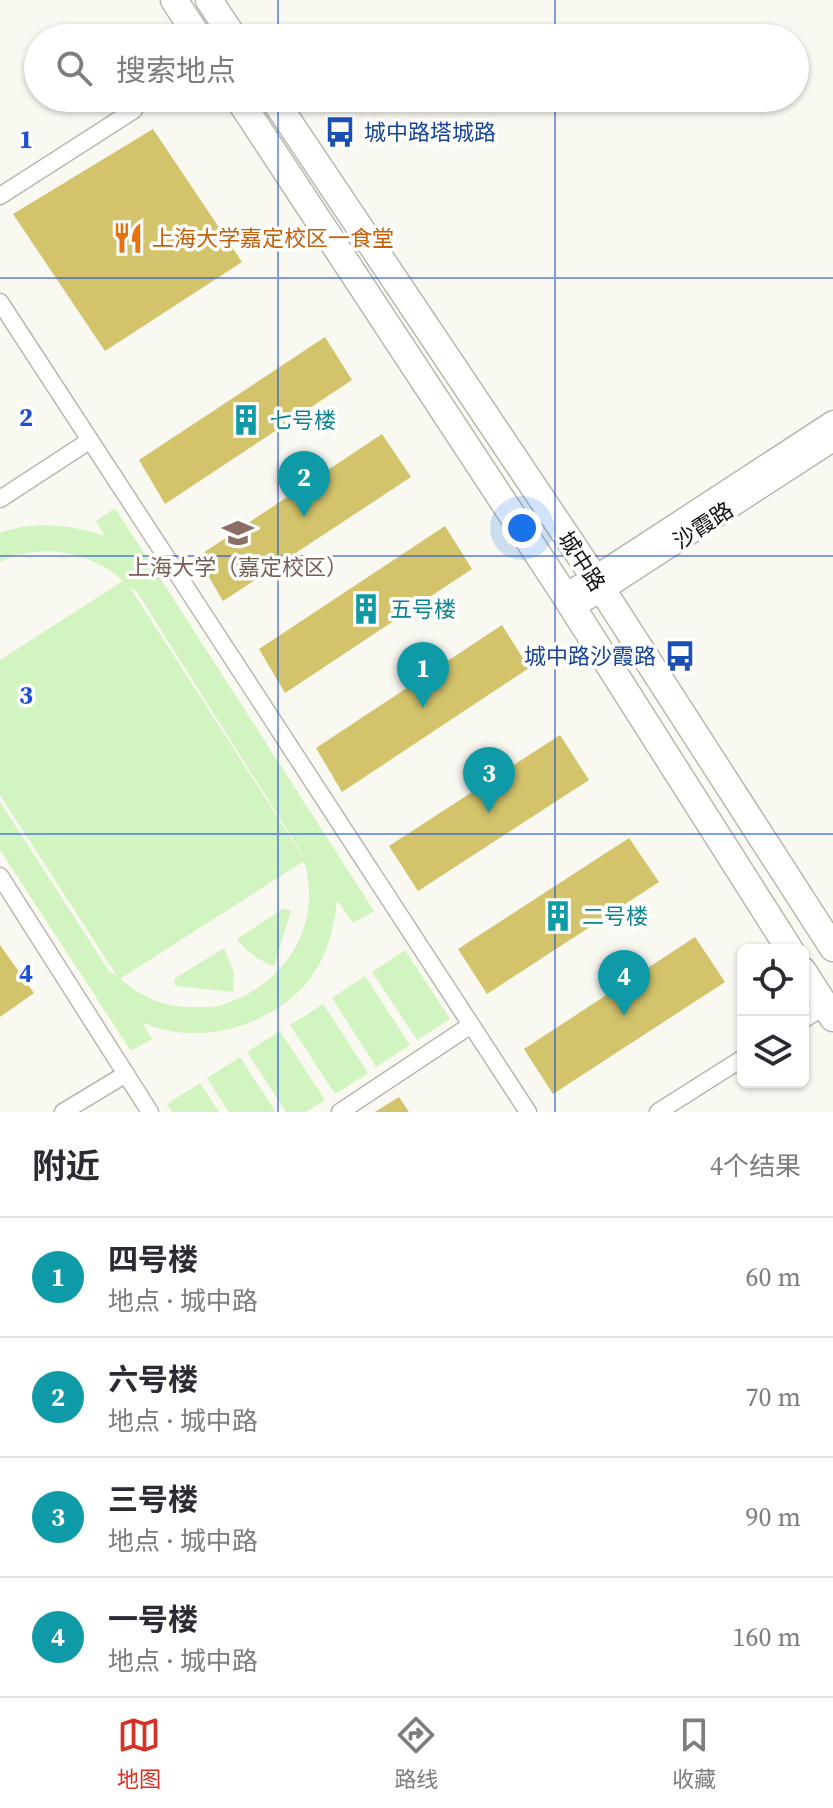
<!DOCTYPE html>
<html lang="zh">
<head>
<meta charset="utf-8">
<style>
	body { margin:0; font-family:"Source Serif 4","Noto Sans SC",serif; background:#f2f2f3; color:#2b2b33 }
	.controls { position:absolute; right:24px; bottom:24px; display:grid; overflow:hidden; border-radius:12px; box-shadow:0 2px 6px #0004 }
	.controls button { width:72px; height:72px; display:grid; place-items:center; padding:0; border:0; border-bottom:2px solid #e1e1e2; background:#fff; color:#2b2b33; font:40px sans-serif }
	.you { position:absolute; left:522px; top:528px; width:28px; height:28px; margin:-20px; border:6px solid #fff; border-radius:50%; background:#1a73e8; box-shadow:0 0 0 12px #1a73e833 }
	.badge { display:grid; place-items:center; width:52px; height:52px; border-radius:50%; background:#d93025; color:#fff; font-size:26px; font-weight:700 }
	.pin { position:absolute; translate:-50% -66px; filter:drop-shadow(0 2px 4px #0008) }
	.pin::after { content:''; position:absolute; top:42px; width:28px; height:24px; background:inherit; clip-path:polygon(0 0,100% 0,50% 100%) }
	.list { margin:0; padding:0; list-style:none }
	h2 { display:flex; justify-content:space-between; align-items:center; height:104px; margin:0; padding:0 32px; font-size:34px }
	h2 small { font-size:26px; font-weight:400; color:#7c7c81 }
	.list li { display:grid; grid-template-columns:52px 1fr auto; gap:24px; align-items:center; box-sizing:border-box; height:120px; padding:0 32px; border-top:2px solid #e1e1e2 }
	.list b { display:block; font-size:30px; white-space:nowrap }
	.list p { margin:0; font-size:26px; white-space:nowrap; color:#7c7c81 }
	.list em { font-size:26px; font-style:normal; color:#7c7c81 }
	.icon { flex:none; width:44px; height:44px; fill:none; stroke:currentColor; stroke-width:2; stroke-linecap:round; stroke-linejoin:round }
	.map { position:relative; flex:none; width:833px; height:1112px; overflow:hidden }
	.search { position:absolute; background:#fff; box-shadow:0 2px 6px #0004; left:24px; right:24px; top:24px; height:88px; display:flex; align-items:center; gap:20px; box-sizing:border-box; padding:0 28px; border-radius:44px; color:#7c7c81; font-size:30px }
	.sheet { height:584px; background:#fff }
	nav { display:flex; justify-content:space-around; align-items:center; box-sizing:border-box; height:112px; border-top:2px solid #e1e1e2; background:#fff; font-size:22px; color:#7c7c81 }
	nav a { display:grid; justify-items:center; gap:4px }
	nav .on { color:#d93025 }
	.map>svg:first-child { display:block }
	.green { fill:#d2f4c0; fill-rule:evenodd }
	.building { fill:#d3c46c }
	.lines { fill:none; stroke-linecap:round; stroke-linejoin:round }
	.minor-casing { stroke:#b8b7b0; stroke-width:19 }
	.tertiary-casing { stroke:#b8b7b0; stroke-width:23 }
	.primary-casing { stroke:#b8b7b0; stroke-width:29 }
	.minor { stroke:#fff; stroke-width:16 }
	.tertiary { stroke:#fff; stroke-width:20 }
	.primary { stroke:#fff; stroke-width:26 }
	.grid { fill:none; stroke:#1d4ed8; stroke-width:2; stroke-opacity:0.55 }
	.labels { text-anchor:middle; stroke-width:7; stroke-linejoin:round; paint-order:stroke }
	.transit-label { font-size:22px; fill:#164399; stroke:#fff; text-anchor:start }
	.food-label { font-size:22px; fill:#c56008; stroke:#fff; text-anchor:start }
	.culture-label { font-size:22px; fill:#0d838f; stroke:#fff; text-anchor:start }
	.street-label { font-size:22px; fill:#11100e; stroke:#fff }
	.education-label { font-size:22px; fill:#785e54; stroke:#fff }
	.grid-label { font-size:26px; text-anchor:middle; font-weight:bold; fill:#1d4ed8; stroke:#fff; stroke-width:7; stroke-linejoin:round; paint-order:stroke }
</style>
</head>
<body>
<div class="map">
<svg width="833" height="1112" viewBox="0 0 833 1112">
	<rect width="100%" height="100%" fill="#f9f8f1"/>
	<!-- green -->
	<g class="green">
		<path d="M115 508 374 911 353 923 337 900C334 928 327 957 309 980 277 1020 216 1042 166 1030 158 1029 150 1025 142 1022L152 1039 131 1051 0 850V802L109 971 117 976 0 795V660L123 581C91 551 40 542 0 562V533C34 520 72 525 105 536L96 521ZM129 586 137 592 303 855H302ZM304 861C322 919 291 977 235 1000 229 1002 223 1005 218 1006 212 1007 205 1007 199 1007 165 1008 147 1000 120 979Z"/>
		<path d="M284 908 291 911 274 966C259 960 247 953 237 939Z"/>
		<polygon points="224,948 234,973 233,992 175,986 174,979"/>
		<polygon points="405,950 450,1019 417,1040 372,972"/>
		<polygon points="365,976 410,1045 376,1067 332,998"/>
		<polygon points="323,1004 368,1073 335,1094 290,1025"/>
		<polygon points="280,1031 325,1100 306,1112 286,1112 247,1052"/>
		<polygon points="240,1057 276,1112 229,1112 207,1078"/>
		<polygon points="200,1083 219,1112 172,1112 167,1104"/>
	</g>
	<!-- building -->
	<g class="building">
		<polygon points="153,129 242,262 105,351 13,214"/>
		<polygon points="325,337 352,380 165,504 139,460"/>
		<polygon points="382,434 411,477 223,601 197,557"/>
		<polygon points="445,526 472,569 285,693 259,649"/>
		<polygon points="502,625 529,668 342,792 316,748"/>
		<polygon points="560,735 589,780 418,891 389,846"/>
		<polygon points="629,838 659,882 487,994 458,949"/>
		<polygon points="695,937 725,982 553,1094 524,1049"/>
		<polygon points="0,945 34,993 0,1017"/>
		<polygon points="399,1097 409,1112 375,1112"/>
	</g>
	<g class="lines">
		<defs>
			<g id="minor">
				<polyline points="0,196 134,110"/>
				<polyline points="0,302 528,1112"/>
				<polyline points="0,499 89,441"/>
				<polyline points="0,876 150,1112"/>
				<polyline points="803,1020 825,1006"/>
				<polyline points="63,1112 126,1074"/>
				<polyline points="340,1112 471,1025"/>
				<polyline points="658,1112 743,1058"/>
			</g>
			<g id="tertiary">
				<polyline points="564,594 594,577 833,421"/>
				<polyline points="572,608 602,591 833,441"/>
			</g>
			<g id="primary">
				<polyline points="174,0 199,38"/>
				<polyline points="209,0 234,38"/>
				<polyline points="238,98 564,594 790,950"/>
				<polyline points="273,98 594,577 833,948"/>
				<polyline points="803,971 833,1018"/>
			</g>
		</defs>
		<!-- minor casing -->
		<use href="#minor" class="minor-casing"/>
		<!-- tertiary casing -->
		<use href="#tertiary" class="tertiary-casing"/>
		<!-- primary casing -->
		<use href="#primary" class="primary-casing"/>
		<!-- minor -->
		<use href="#minor" class="minor"/>
		<!-- tertiary -->
		<use href="#tertiary" class="tertiary"/>
		<!-- primary -->
		<use href="#primary" class="primary"/>
	</g>
	<!-- grid -->
	<path class="grid" d="M278 0V38M555 0V38M278 98V1112M555 98V1112M0 278H833M0 556H833M0 834H833"/>
	<!-- icons -->
	<defs>
		<symbol id="bus-bare" viewBox="-9 -9 18 18"><path d="M-5-6H5V4H4V6H2V4H-2V6H-4V4H-5ZM-3.5-4V0h7V-4ZM-3.5 1.2v1.5H-2V1.2ZM2 1.2v1.5H3.5V1.2Z" fill="#1a4fb4" stroke="#fff" stroke-width="2.5" paint-order="stroke"/></symbol>
		<symbol id="restaurant-bare" viewBox="-9 -9 18 18"><path d="M-5-6h1v4h1v-4h1v4h1v-4h1v5L-1.5 .5V6h-2V.5L-5-1ZM5-6V6H3V1.5H1.5Q1.5-4 5-6Z" fill="#e8710a" stroke="#fff" stroke-width="2.5" paint-order="stroke"/></symbol>
		<symbol id="building-bare" viewBox="-9 -9 18 18"><path d="M-4-6H4V6H1V3H-1V6H-4ZM-2.5-4.3h1.7v1.8h-1.7ZM.8-4.3h1.7v1.8H.8ZM-2.5-1h1.7V.8h-1.7ZM.8-1h1.7V.8H.8Z" fill="#0f9aa8" stroke="#fff" stroke-width="2.5" paint-order="stroke"/></symbol>
		<symbol id="university-bare" viewBox="-9 -9 18 18"><path d="M0-5L7-2L0 1L-7-2ZM-4 1L0 2.5L4 1V4Q0 6-4 4Z" fill="#8d6e63" stroke="#fff" stroke-width="2.5" paint-order="stroke"/></symbol>
	</defs>
	<g fill-rule="evenodd">
		<use href="#bus-bare" x="318" y="110" width="44" height="44"/>
		<use href="#restaurant-bare" x="106" y="216" width="44" height="44"/>
		<use href="#building-bare" x="224" y="398" width="44" height="44"/>
		<use href="#university-bare" x="216" y="511" width="44" height="44"/>
		<use href="#building-bare" x="344" y="587" width="44" height="44"/>
		<use href="#bus-bare" x="658" y="634" width="44" height="44"/>
		<use href="#building-bare" x="536" y="894" width="44" height="44"/>
	</g>
	<g class="labels">
		<!-- transit labels -->
		<g class="transit-label">
			<text x="364" y="140">城中路塔城路</text>
			<text x="656" y="664" text-anchor="end">城中路沙霞路</text>
		</g>
		<!-- food labels -->
		<g class="food-label">
			<text x="152" y="246">上海大学嘉定校区一食堂</text>
		</g>
		<!-- culture labels -->
		<g class="culture-label">
			<text x="270" y="428">七号楼</text>
			<text x="390" y="617">五号楼</text>
			<text x="582" y="924">二号楼</text>
		</g>
		<!-- street labels -->
		<g class="street-label">
			<text transform="translate(703 525) rotate(-33)" y="8">沙霞路</text>
			<text transform="translate(582 561) rotate(57)" y="8">城中路</text>
		</g>
		<!-- education labels -->
		<g class="education-label">
			<text x="238" y="575">上海大学（嘉定校区）</text>
		</g>
	</g>
	<g class="grid-label">
		<text x="26" y="148">1</text>
		<text x="26" y="426">2</text>
		<text x="26" y="704">3</text>
		<text x="26" y="982">4</text>
	</g>
</svg>
<div class="controls">
<button><svg class="icon" aria-label="locate" viewBox="0 0 24 24"><circle cx="12" cy="12" r="6"/><path d="M12 2v4M12 18v4M2 12h4M18 12h4"/></svg></button>
<button><svg class="icon" aria-label="layers" viewBox="0 0 24 24"><path d="M12 4l9 5-9 5-9-5zM3 14l9 5 9-5"/></svg></button>
</div>
<div class="you"></div>
<div class="pin badge" style="left:423px;top:708px;background:#0f9aa8">1</div>
<div class="pin badge" style="left:304px;top:517px;background:#0f9aa8">2</div>
<div class="pin badge" style="left:489px;top:813px;background:#0f9aa8">3</div>
<div class="pin badge" style="left:624px;top:1016px;background:#0f9aa8">4</div>
<div class="search"><svg class="icon" aria-label="search" viewBox="0 0 24 24"><circle cx="10" cy="10" r="6"/><path d="M15 15l6 6"/></svg>搜索地点</div>
</div>
<section class="sheet">
<h2>附近<small>4个结果</small></h2>
<ul class="list">
<li><span class="badge" style="background:#0f9aa8">1</span><div><b>四号楼</b><p>地点 · 城中路</p></div><em>60 m</em></li>
<li><span class="badge" style="background:#0f9aa8">2</span><div><b>六号楼</b><p>地点 · 城中路</p></div><em>70 m</em></li>
<li><span class="badge" style="background:#0f9aa8">3</span><div><b>三号楼</b><p>地点 · 城中路</p></div><em>90 m</em></li>
<li><span class="badge" style="background:#0f9aa8">4</span><div><b>一号楼</b><p>地点 · 城中路</p></div><em>160 m</em></li>
</ul>
</section>
<nav>
<a class="on"><svg class="icon" aria-label="map" viewBox="0 0 24 24"><path d="M3 6l6-2 6 2 6-2v14l-6 2-6-2-6 2zM9 4v14M15 6v14"/></svg>地图</a>
<a><svg class="icon" aria-label="directions" viewBox="0 0 24 24"><path d="M12 3l9 9-9 9-9-9zM9 14v-3h6M13 9l2 2-2 2"/></svg>路线</a>
<a><svg class="icon" aria-label="saved" viewBox="0 0 24 24"><path d="M7 4h10v16l-5-4-5 4z"/></svg>收藏</a>
</nav>
</body>
</html>
